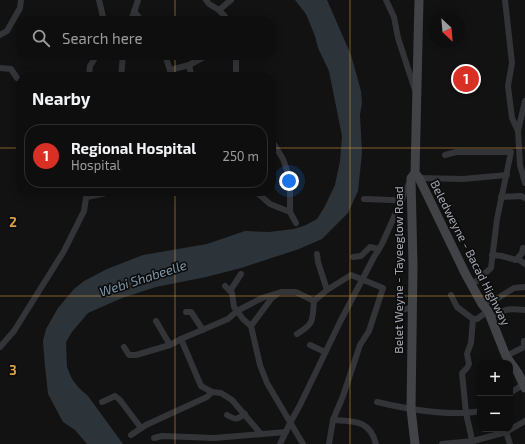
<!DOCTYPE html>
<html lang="en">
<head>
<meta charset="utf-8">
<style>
	body { margin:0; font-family:"Exo 2",sans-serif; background:#1c1c1c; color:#f1f3f6 }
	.controls { position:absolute; right:12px; bottom:12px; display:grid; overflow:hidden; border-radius:8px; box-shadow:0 2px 10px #0003 }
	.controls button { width:36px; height:36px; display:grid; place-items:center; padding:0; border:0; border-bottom:1px solid #2e2e2e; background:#0e0e0e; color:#f1f3f6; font:20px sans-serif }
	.compass { position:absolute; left:429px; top:12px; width:36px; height:36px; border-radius:50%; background:#0e0e0e; box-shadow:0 2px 10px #0003; rotate:154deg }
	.you { position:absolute; left:289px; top:181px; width:14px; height:14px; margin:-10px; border:3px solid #fff; border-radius:50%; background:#1a73e8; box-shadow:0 0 0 6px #1a73e833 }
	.badge { display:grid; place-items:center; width:26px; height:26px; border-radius:50%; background:#d93025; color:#fff; font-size:13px; font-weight:700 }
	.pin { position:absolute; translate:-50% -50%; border:2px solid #fff; box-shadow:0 1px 4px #0006 }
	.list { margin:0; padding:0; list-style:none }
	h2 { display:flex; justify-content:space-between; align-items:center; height:52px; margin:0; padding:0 16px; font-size:17px }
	h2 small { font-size:13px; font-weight:400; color:#9b9c9e }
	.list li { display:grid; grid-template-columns:26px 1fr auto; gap:12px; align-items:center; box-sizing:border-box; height:64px; margin:0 8px 8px; padding:0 8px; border:1px solid #2e2e2e; border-radius:16px }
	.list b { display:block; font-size:15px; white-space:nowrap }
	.list p { margin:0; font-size:13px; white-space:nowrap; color:#9b9c9e }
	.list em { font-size:13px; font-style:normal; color:#9b9c9e }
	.icon { flex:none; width:22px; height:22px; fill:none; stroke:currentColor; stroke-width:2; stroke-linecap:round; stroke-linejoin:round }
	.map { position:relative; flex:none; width:525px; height:444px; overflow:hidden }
	.search { position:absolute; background:#0e0e0e; box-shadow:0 2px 10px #0003; left:16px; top:16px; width:260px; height:44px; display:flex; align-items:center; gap:10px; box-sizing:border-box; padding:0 14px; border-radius:16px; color:#9b9c9e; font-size:15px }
	.panel { position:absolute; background:#0e0e0e; box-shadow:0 2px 10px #0003; left:16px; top:72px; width:260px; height:124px; border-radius:16px }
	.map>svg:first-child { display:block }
	.water { fill:#2c343a }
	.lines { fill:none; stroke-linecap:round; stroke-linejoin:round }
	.street { stroke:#333437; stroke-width:6 }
	.secondary { stroke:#414347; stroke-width:9 }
	.grid { fill:none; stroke:#dc9f40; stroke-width:1; stroke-opacity:0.55 }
	.labels { text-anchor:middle; stroke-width:3.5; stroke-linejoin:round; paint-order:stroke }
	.street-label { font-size:12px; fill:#a5a9b2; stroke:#0d0d0e }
	.water-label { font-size:13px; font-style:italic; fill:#7f98aa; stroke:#0d0d0e }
	.grid-label { font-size:13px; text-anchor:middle; font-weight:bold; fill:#dc9f40; stroke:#0d0d0e; stroke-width:3.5; stroke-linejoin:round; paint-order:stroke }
</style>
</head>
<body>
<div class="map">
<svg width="525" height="444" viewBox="0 0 525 444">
	<rect width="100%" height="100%" fill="#121213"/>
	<!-- water -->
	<polygon class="water" points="295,0 327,0 351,55 361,91 362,103 360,115 362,153 358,191 348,213 322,239 299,249 241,268 206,277 156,287 122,298 88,313 72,332 66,342 67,367 72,379 79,388 88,396 123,444 87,444 75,430 63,422 48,394 45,366 43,341 46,329 58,308 74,289 84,281 107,269 143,255 207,244 245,231 269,232 294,229 306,225 317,219 325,206 335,185 340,161 342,136 329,71 318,48 315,36 306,14"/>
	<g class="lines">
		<!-- street -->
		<g class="street">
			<polyline points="99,0 104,21"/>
			<polyline points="206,0 209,4 219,10 229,21"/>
			<polyline points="386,0 394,17 398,38 415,90"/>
			<polyline points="505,0 512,63 508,86 512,118 518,131"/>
			<polyline points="219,10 231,0"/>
			<polyline points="134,11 142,21"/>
			<polyline points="131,21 138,0"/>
			<polyline points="0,35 7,31 20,8 21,0"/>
			<polyline points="165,55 170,70 175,77"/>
			<polyline points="189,65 191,74 195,77"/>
			<polyline points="0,68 11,69 17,78"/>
			<polyline points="170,70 189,65 208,55"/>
			<polyline points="89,75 90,66 97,55"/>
			<polyline points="121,77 123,55"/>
			<polyline points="236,77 236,60 238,55"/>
			<polyline points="525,101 518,131 520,165 525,183"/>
			<polyline points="445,155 456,152 511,152 497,219 491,268 472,285"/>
			<polyline points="419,178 463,179 507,175"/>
			<polyline points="255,191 270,204 290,212 290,179 283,159 271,139"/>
			<polyline points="87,197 116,191"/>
			<polyline points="501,197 521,196 525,198"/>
			<polyline points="364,199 392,200 401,201"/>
			<polyline points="290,212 296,223"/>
			<polyline points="317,254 318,262 327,290"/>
			<polyline points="492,255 502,256 516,260 522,253 523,248"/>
			<polyline points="353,257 361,256 370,247 379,249"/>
			<polyline points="518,259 525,264"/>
			<polyline points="225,286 232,293 234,307 243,319 251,326 260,365 267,383 303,444"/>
			<polyline points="230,291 241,274"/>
			<polyline points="451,295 457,307 473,319 477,319 488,311"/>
			<polyline points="314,301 327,290 351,275 383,288 369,331 360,345 343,396 333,420 329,444"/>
			<polyline points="482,304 498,298 514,288 525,287"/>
			<polyline points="403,310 412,307"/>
			<polyline points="186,312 191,312 203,330"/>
			<path d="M491 317C505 309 508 308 525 310"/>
			<polyline points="473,319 471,343 467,354 469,364 467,368 462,373 466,413 473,444"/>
			<polyline points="156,321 170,345"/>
			<polyline points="251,326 271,299 276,295"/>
			<path d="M297 334C315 323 312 321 314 301"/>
			<polyline points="181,339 201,386 212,392 221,393 232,400 261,434"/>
			<polyline points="310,345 325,352"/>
			<polyline points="0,347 14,331 64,251 84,211 87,191"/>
			<polyline points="124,347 129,355 136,355 170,345 181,339 228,319 237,311 262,298 281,292 296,292 314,301"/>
			<polyline points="506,356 522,348 524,346 524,341"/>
			<polyline points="510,393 524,384"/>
			<polyline points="102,402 115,396 120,400 141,428"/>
			<path d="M377 402C407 409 450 417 480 411"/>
			<path d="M227 415C236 420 236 420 245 414"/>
			<path d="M333 420C354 421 370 420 376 444"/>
			<polyline points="506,432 510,444"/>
			<polyline points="131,435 146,425 207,397 212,392"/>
			<polyline points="154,438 162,436 214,438 286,432"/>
			<polyline points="280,444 290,423 300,405 340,322 374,257 382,244 410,181"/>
			<polyline points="442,444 473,441 506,432 525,421"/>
		</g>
		<!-- secondary -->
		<g class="secondary">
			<polyline points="415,173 419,178 465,273 482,304 488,311 506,356 518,373 525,388"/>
			<polyline points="415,444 411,409 413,266 411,178 415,173 419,0"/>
		</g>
	</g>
	<!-- grid -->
	<path class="grid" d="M175 0V21M350 0V444M175 55V77M0 148H21M271 148H525M175 191V444M0 296H525"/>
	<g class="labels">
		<!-- street labels -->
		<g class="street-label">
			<text transform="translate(470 253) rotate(63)" y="4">Beledweyne - Bacad Highway</text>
			<text transform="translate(399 270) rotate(-90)" y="4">Belet Weyne - Tayeeglow Road</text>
		</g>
		<!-- water labels -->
		<g class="water-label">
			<text transform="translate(143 278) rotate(-18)" y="5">Webi Shabeelle</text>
		</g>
	</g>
	<g class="grid-label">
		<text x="13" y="227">2</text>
		<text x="13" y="375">3</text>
	</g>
</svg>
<div class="controls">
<button>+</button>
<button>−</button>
</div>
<svg class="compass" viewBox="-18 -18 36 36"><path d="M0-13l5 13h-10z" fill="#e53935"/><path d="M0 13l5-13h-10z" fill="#9b9c9e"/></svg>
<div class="you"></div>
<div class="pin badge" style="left:466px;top:79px">1</div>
<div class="search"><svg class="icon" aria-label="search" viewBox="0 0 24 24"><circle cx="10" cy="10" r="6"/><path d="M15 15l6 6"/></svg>Search here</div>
<section class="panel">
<h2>Nearby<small></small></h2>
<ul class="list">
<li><span class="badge">1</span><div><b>Regional Hospital</b><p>Hospital</p></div><em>250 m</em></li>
</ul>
</section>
</div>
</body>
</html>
